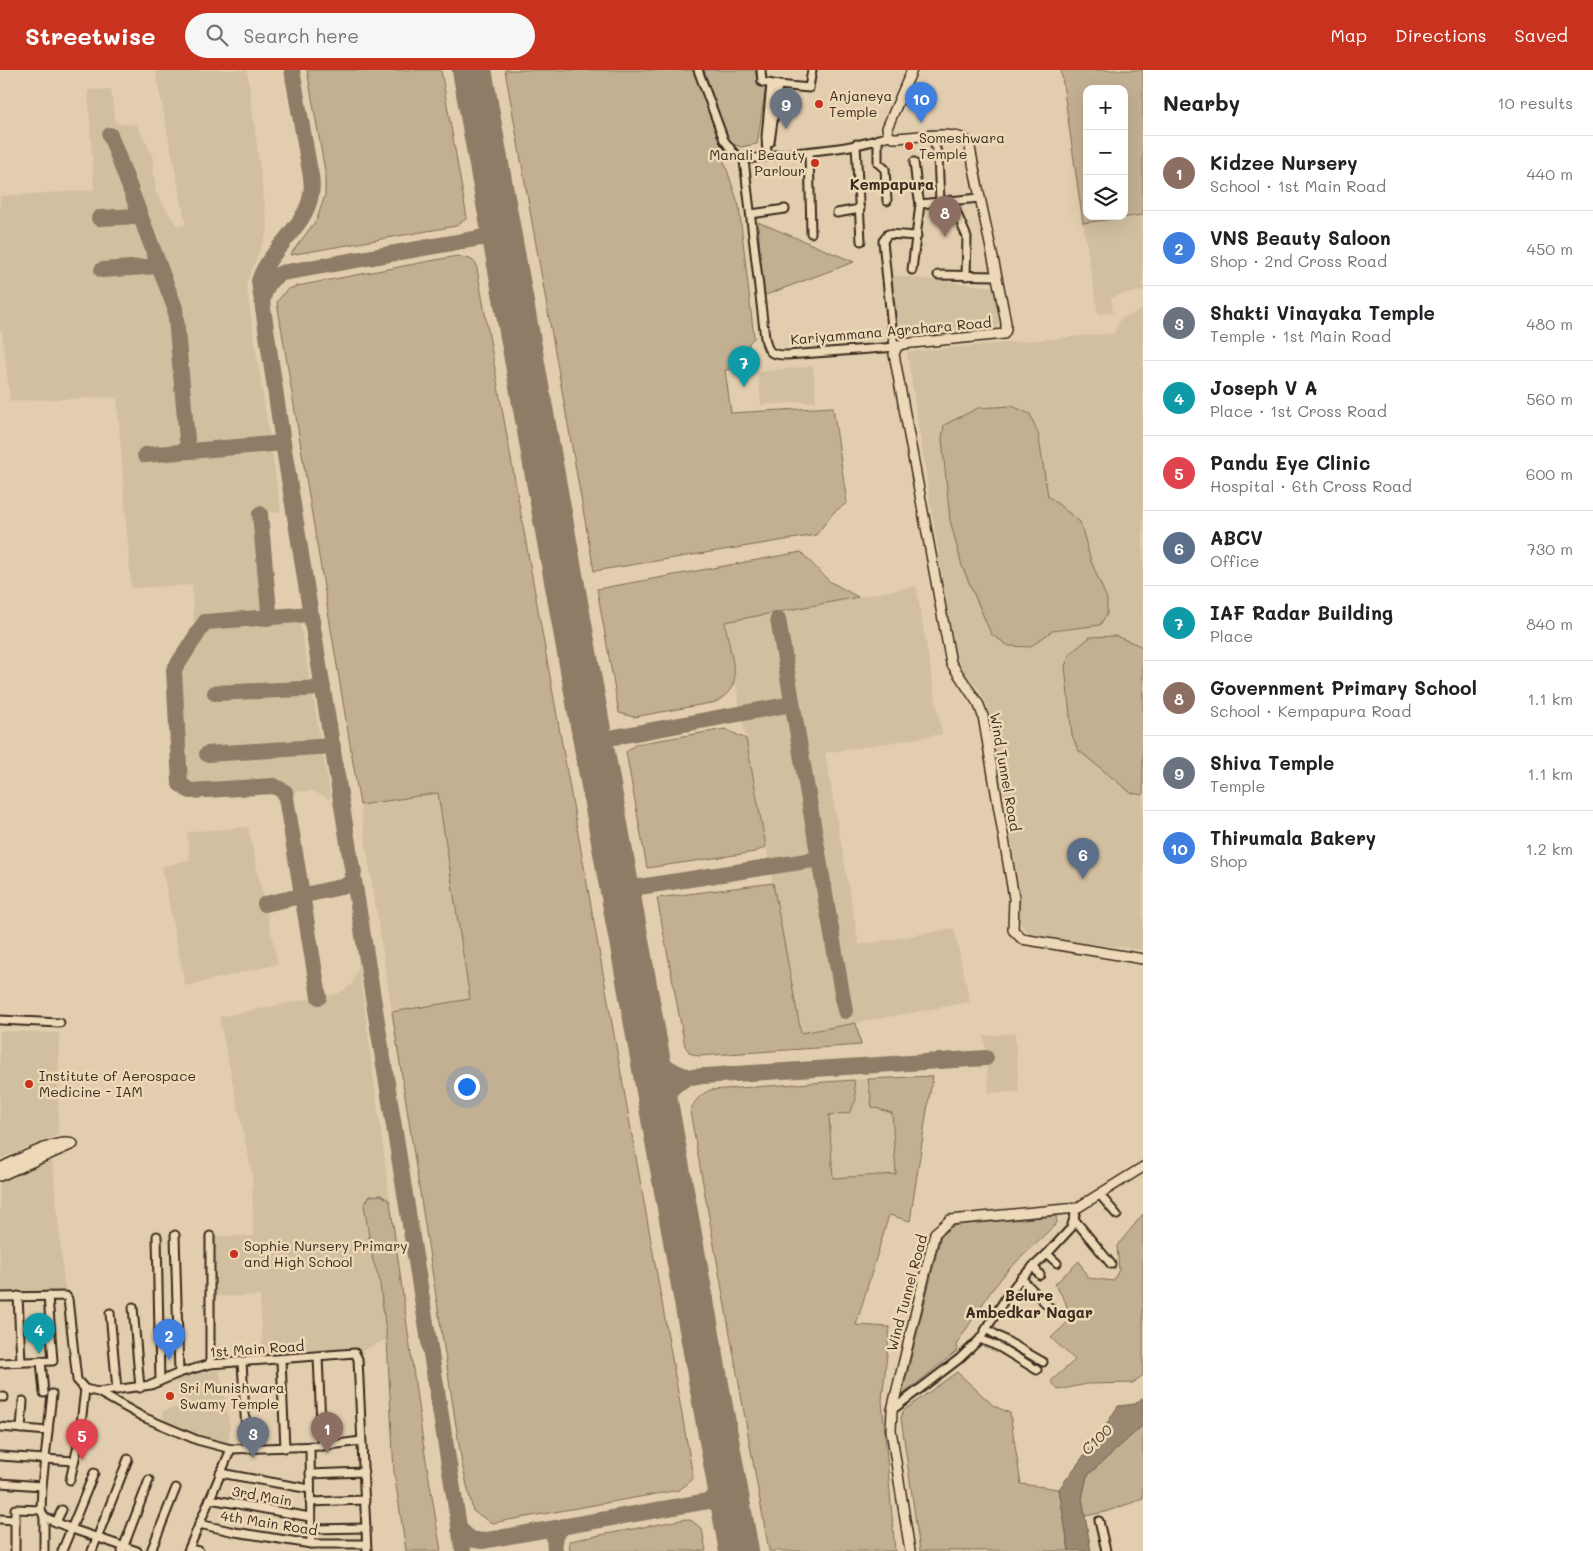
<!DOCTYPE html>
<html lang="en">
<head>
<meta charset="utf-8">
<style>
	body { margin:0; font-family:Mali,sans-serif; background:#f6f6f6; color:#202124 }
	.controls { position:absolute; right:15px; top:15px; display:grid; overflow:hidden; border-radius:10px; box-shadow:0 5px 20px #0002 }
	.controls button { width:45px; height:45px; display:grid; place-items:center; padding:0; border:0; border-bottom:1px solid #e0e0e0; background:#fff; color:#202124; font:25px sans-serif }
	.you { position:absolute; left:466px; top:1016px; width:18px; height:18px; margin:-12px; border:4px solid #fff; border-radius:50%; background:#1a73e8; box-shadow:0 0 0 8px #1a73e833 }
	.badge { display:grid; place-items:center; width:32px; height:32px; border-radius:50%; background:#c8321e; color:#fff; font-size:16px; font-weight:700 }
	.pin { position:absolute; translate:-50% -41px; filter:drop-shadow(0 1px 2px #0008) }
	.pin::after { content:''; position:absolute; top:26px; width:18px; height:15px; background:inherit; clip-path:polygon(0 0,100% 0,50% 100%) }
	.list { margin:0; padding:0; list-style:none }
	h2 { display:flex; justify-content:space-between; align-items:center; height:65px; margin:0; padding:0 20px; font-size:21px }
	h2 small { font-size:16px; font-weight:400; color:#757577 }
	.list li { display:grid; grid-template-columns:32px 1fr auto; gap:15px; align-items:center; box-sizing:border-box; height:75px; padding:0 20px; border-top:1px solid #e0e0e0 }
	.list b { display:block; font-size:19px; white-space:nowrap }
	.list p { margin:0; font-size:16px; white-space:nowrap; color:#757577 }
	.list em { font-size:16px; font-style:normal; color:#757577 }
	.icon { flex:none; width:28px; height:28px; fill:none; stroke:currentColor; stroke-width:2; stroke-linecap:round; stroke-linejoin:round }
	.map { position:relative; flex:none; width:1143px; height:1481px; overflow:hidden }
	header { display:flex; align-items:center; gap:30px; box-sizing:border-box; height:70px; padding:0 25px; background:#c8321e; color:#fff }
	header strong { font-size:24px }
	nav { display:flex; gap:28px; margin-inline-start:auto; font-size:18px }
	.search { width:350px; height:45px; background:#f6f6f6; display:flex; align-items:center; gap:12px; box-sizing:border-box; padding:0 18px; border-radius:28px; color:#757577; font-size:19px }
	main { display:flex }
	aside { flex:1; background:#fff }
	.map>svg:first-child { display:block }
	.built { fill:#d2bfa0 }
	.green { fill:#c3b093; stroke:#7f6d58; fill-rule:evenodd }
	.water { fill:#9c8871; stroke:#756250 }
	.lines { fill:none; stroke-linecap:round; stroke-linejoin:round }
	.taxiway { stroke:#8e7c66; stroke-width:16 }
	.runway { stroke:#8e7c66; stroke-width:40 }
	.minor-casing { stroke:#3b2a1e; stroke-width:11 }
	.tertiary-casing { stroke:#3b2a1e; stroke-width:12 }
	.minor { stroke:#edd9b7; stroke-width:7 }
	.tertiary { stroke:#edd9b7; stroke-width:9 }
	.poi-dot { fill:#c8321e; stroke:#edd9b7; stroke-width:2 }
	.labels { text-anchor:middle; stroke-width:5; stroke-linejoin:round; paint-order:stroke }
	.poi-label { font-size:14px; fill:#3b2a1e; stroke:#edd9b7; text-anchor:start }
	.street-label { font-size:14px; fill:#3b2a1e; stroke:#edd9b7 }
	.neighbourhood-label { font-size:15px; font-weight:bold; fill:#3b2a1e; stroke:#edd9b7 }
	.water-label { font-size:15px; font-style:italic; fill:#534233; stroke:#edd9b7 }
</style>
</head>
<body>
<header>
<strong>Streetwise</strong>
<div class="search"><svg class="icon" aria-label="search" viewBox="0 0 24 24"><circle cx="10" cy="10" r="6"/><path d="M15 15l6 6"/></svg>Search here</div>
<nav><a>Map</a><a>Directions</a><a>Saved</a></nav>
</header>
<main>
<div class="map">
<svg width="1143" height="1481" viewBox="0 0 1143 1481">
	<rect width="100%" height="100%" fill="#e2ceae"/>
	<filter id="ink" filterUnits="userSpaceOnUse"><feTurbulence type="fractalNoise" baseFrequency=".02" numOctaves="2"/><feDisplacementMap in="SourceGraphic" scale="10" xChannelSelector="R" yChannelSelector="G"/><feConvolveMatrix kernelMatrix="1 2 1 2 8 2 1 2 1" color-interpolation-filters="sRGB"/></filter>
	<g filter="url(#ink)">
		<!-- built -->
		<g class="built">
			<polygon points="155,0 247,0 268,160 246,214 281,442 264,443 274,539 279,543 292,543 297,537 331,730 313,721 180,727 173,583 195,578 192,515 131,518 117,327 10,331 2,261 0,261 0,126 94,120 88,20 111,19 115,53 137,55 152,84 156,123 176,155 186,155"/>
			<polygon points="1143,145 1143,221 1119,225 1111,229 1113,243 1098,244 1083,153"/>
			<polygon points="889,205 994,217 1000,254 994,259 894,262"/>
			<polygon points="1143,239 1143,880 1031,866 1019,852 1020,821 988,636 978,618 956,597 907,282 1114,263 1120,249"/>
			<polygon points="813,296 816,331 761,335 758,302"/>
			<polygon points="916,516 942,664 825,683 859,875 954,858 970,932 801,963 724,552"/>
			<polygon points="438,723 470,930 392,942 360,735"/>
			<polygon points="248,757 278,894 185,916 162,797 190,789 187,762"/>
			<polygon points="359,896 390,1131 381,1125 373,1191 379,1206 387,1269 360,1282 263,1287 260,1226 212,1226 213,1166 253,1166 252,1104 219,947 339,923 352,914"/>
			<polygon points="0,961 59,963 58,1065 0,1089"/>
			<polygon points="1015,963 1019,1022 989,1023 984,966"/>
			<polygon points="868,1009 869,1026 892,1042 896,1104 833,1109 829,1045 849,1043 856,1030 854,1010"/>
			<polygon points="52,1087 65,1223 0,1224 0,1110"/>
			<polygon points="219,1299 230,1356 228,1374 195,1366 164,1351 163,1341 181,1336 176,1309"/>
		</g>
		<!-- green -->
		<g class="green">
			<polygon points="307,0 441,0 467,148 456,156 290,185 317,149 325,125 325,101"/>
			<polygon points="505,0 695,0 720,71 723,88 739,136 754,268 749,273 751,296 725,300 731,343 833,337 847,433 834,442 816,465 594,501"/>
			<polygon points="704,0 755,0 758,15 766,16 757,74 741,77 729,73"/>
			<path d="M1061 0H1143V145L1083 153ZM1087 19H1124V146H1087Z"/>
			<polygon points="758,152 854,192 763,226"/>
			<polygon points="457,186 470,189 476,193 693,1406 690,1412 679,1420 492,1453 473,1441 462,1394 392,942 470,929 438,723 360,735 277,232 286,220 297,216"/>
			<polygon points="1012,336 1030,344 1038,363 1048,426 1080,452 1091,491 1107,529 1107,544 1100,555 1052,561 1030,577 1009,576 991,564 962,496 950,450 942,369 944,355 978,338"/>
			<path d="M801 482 829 511 858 527 725 552C726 564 737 603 734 611 732 621 724 627 716 632L634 647 619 643 597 519Z"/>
			<polygon points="1116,566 1143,577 1143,725 1131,723 1078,680 1072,665 1065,596 1070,584 1090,567"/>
			<polygon points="725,659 746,669 766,777 755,782 647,798 626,682 636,674"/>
			<polygon points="773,813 801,963 856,953 861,975 698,986 690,983 685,976 657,828"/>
			<path d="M933 1006 927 1040 910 1151 889 1145 856 1255 890 1257 882 1330 895 1481H769L690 1041C695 1030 700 1025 710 1020L854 1010 856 1030 849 1043 829 1045 833 1108 896 1104 892 1043 872 1037 868 1009Z"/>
			<polygon points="381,1125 390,1131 423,1372 441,1481 406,1481 394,1402 387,1269 379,1207 373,1191 364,1135 370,1126"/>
			<polygon points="1143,1144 1143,1305 1133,1313 1087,1314 1058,1320 1051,1311 1075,1290 1051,1268 1071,1249 1065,1231 1055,1214 1079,1191 1088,1208 1113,1211 1119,1200 1117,1176"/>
			<polygon points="1056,1146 1057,1153 1007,1201 989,1224 956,1275 957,1281 902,1325 941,1166 947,1159 956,1155"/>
			<polygon points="957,1302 994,1336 1010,1343 1021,1414 1059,1419 1069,1481 920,1481 901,1348 903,1341"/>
			<polygon points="1143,1355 1143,1429 1105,1442 1085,1446 1082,1428 1087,1406"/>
			<polygon points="686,1449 692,1451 702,1459 706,1481 570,1481 569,1471"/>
		</g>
		<!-- water -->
		<polygon class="water" points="1143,1328 1143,1355 1087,1406 1082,1428 1091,1481 1069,1481 1059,1419 1100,1364 1118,1336 1135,1334"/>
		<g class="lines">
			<!-- taxiway -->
			<g class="taxiway">
				<path d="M292 0 309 96C311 105 313 114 311 124 307 156 268 180 259 211L283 373 463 1481"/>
				<polyline points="110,65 175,238 188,381"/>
				<polyline points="99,148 140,146"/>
				<polyline points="480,168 493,169 504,179"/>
				<polyline points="102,200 159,196"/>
				<path d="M263 229C265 217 270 208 282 203L480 168C490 164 495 159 499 150"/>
				<polyline points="145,385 283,373"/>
				<polyline points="260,444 269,541 267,548"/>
				<polyline points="311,544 205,552 174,600 180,714 190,721 274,716 285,722 319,927"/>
				<polyline points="778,549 845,941"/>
				<polyline points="215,623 323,618"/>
				<polyline points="593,671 792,634"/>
				<polyline points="207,684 333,676"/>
				<polyline points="620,820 819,789"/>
				<polyline points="265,834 345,816 352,811 354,801"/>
				<path d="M649 977C661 994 669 1001 689 1007"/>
				<path d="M661 1039C668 1021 671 1016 689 1007L986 988"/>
				<polyline points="708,1431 719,1433 732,1443"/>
				<polyline points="459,1458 470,1469 482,1471 708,1431 720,1423 726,1411"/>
				<polyline points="555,1481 554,1466 564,1456"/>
			</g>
			<!-- runway -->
			<polyline class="runway" points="472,0 739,1481"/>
			<defs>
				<g id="minor">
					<path d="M698 0 724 70 733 82 744 90 765 268C768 284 772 285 787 285L897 277"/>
					<polyline points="761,0 762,12 778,15 809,18 812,0"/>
					<polyline points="932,65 938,86 940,131"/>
					<polyline points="878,69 878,93 885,99 887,131"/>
					<polyline points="770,72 778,15"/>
					<polyline points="856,74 861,171"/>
					<polyline points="809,82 811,163"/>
					<polyline points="767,85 766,66 771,14"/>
					<path d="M744 90C792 80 842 83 889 66"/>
					<polyline points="951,130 967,167 966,206"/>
					<polyline points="920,134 979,128"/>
					<polyline points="837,143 860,139"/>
					<polyline points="751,144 785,139"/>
					<polyline points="912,200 920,134 917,118 914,92"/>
					<polyline points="938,205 997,206"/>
					<polyline points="894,277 883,171 888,164 917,166"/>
					<polyline points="0,950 60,953"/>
					<polyline points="1100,1125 1117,1145"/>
					<polyline points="1074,1149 1111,1194"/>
					<polyline points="175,1165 179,1303"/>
					<polyline points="157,1166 160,1311"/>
					<polyline points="1047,1184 1057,1193"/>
					<polyline points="1033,1196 1040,1205"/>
					<polyline points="1021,1208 1053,1241"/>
					<polyline points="18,1226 21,1292"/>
					<polyline points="0,1227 66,1226 68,1229 77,1310 85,1319"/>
					<polyline points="133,1237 140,1318"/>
					<polyline points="110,1243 117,1320"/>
					<polyline points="986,1259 1043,1292"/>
					<polyline points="980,1269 999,1277 1037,1300"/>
					<polyline points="318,1287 322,1376"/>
					<polyline points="281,1290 285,1378"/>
					<polyline points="41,1291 44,1323"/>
					<polyline points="242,1292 247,1379"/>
					<polyline points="0,1293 53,1291 48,1226"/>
					<polyline points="210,1294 210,1166"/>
					<polyline points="85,1319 98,1322 143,1347 197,1370 231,1379 322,1376 361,1371"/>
					<polyline points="98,1322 151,1315 179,1303 210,1294 355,1283 358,1289 367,1481"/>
					<polyline points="0,1327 4,1327"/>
					<polyline points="892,1340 959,1289 980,1269 1007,1226 1021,1208 1047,1184 1071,1158 1077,1138"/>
					<polyline points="0,1357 48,1361"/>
					<polyline points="21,1359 23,1331"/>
					<polyline points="310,1376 311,1474"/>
					<polyline points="0,1386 74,1391"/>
					<polyline points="220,1403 310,1419"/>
					<polyline points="310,1404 364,1402"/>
					<polyline points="70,1410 79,1371 85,1319"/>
					<polyline points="0,1413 42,1416"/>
					<polyline points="210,1429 310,1447"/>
					<polyline points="310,1432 365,1430"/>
					<polyline points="44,1447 72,1459 137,1481"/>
					<polyline points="0,1449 15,1450"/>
					<polyline points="1099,1451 1106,1481"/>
					<polyline points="56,1452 62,1440"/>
					<polyline points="199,1454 235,1462 311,1474 366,1474"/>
					<polyline points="311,1459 366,1458"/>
					<polyline points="189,1479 199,1481"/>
					<polyline points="15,1481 15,1439 41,1440"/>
					<polyline points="44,1481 44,1447 41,1440 42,1416 52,1324"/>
					<polyline points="62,1481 94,1403"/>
					<polyline points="92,1481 128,1389"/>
					<polyline points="122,1481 149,1410"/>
					<polyline points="151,1481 176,1418"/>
					<polyline points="188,1481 231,1379"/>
				</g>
				<g id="tertiary">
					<path d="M912 0 887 58 889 66 893 68C912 68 954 59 969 72 980 133 995 192 1006 253V260L1004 264 902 274 897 277 894 284 951 593 979 635 983 646 1014 828 1013 860 1022 869 1143 889"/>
					<path d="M0 1098C16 1091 57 1068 72 1074"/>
					<polyline points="0,1106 73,1074"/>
					<polyline points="910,1481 891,1360 892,1340 935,1163 950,1150 1077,1138 1143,1097"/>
				</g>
			</defs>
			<!-- minor casing -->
			<use href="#minor" class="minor-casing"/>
			<!-- tertiary casing -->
			<use href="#tertiary" class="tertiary-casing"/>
			<!-- minor -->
			<use href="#minor" class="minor"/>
			<!-- tertiary -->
			<use href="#tertiary" class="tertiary"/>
		</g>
	</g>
	<!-- markers -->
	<g class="poi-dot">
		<circle cx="819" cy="34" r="5"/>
		<circle cx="909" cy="76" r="5"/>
		<circle cx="815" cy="93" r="5"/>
		<circle cx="29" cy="1014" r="5"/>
		<circle cx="234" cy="1184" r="5"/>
		<circle cx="170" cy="1326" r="5"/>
	</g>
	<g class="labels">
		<!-- poi labels -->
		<g class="poi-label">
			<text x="829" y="31">Anjaneya<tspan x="829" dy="16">Temple</tspan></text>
			<text x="919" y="73">Someshwara<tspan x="919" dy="16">Temple</tspan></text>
			<text x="805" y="90" text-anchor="end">Manali Beauty<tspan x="805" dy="16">Parlour</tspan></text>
			<text x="39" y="1011">Institute of Aerospace<tspan x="39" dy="16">Medicine - IAM</tspan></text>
			<text x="244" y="1181">Sophie Nursery Primary<tspan x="244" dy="16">and High School</tspan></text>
			<text x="180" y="1323">Sri Munishwara<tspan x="180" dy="16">Swamy Temple</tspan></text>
		</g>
		<!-- street labels -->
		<g class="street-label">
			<text transform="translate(891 261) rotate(-5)" y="5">Kariyammana Agrahara Road</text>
			<text transform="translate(1005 702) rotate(80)" y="5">Wind Tunnel Road</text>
			<text transform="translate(907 1223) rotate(-75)" y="5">Wind Tunnel Road</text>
			<text transform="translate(257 1279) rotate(-4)" y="5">1st Main Road</text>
			<text transform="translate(262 1426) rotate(10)" y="5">3rd Main</text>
			<text transform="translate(269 1453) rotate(9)" y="5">4th Main Road</text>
		</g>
		<!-- neighbourhood labels -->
		<g class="neighbourhood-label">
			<text x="892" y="120">Kempapura</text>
			<text x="1029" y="1231">Belure<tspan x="1029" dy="17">Ambedkar Nagar</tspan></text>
		</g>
		<!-- water labels -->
		<g class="water-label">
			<text transform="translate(1097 1370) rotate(-44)" y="5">C100</text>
		</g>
	</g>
</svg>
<div class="controls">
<button>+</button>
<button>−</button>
<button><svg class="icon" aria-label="layers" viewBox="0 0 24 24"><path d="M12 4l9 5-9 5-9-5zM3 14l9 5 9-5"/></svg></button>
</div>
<div class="you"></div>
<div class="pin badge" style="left:327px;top:1383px;background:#8d6e63">1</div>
<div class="pin badge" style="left:169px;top:1290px;background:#3f7fe0">2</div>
<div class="pin badge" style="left:253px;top:1388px;background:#6b7280">3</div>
<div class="pin badge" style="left:39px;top:1284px;background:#0f9aa8">4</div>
<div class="pin badge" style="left:82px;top:1390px;background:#e0444e">5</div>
<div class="pin badge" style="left:1083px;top:809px;background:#5c6f8a">6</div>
<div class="pin badge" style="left:744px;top:317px;background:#0f9aa8">7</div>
<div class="pin badge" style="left:945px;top:167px;background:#8d6e63">8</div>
<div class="pin badge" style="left:786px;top:59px;background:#6b7280">9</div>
<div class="pin badge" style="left:921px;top:53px;background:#3f7fe0">10</div>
</div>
<aside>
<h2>Nearby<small>10 results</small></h2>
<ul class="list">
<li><span class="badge" style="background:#8d6e63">1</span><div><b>Kidzee Nursery</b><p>School · 1st Main Road</p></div><em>440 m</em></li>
<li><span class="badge" style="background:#3f7fe0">2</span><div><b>VNS Beauty Saloon</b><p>Shop · 2nd Cross Road</p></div><em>450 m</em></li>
<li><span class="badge" style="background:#6b7280">3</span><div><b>Shakti Vinayaka Temple</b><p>Temple · 1st Main Road</p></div><em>480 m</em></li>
<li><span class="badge" style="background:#0f9aa8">4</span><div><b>Joseph V A</b><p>Place · 1st Cross Road</p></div><em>560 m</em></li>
<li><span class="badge" style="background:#e0444e">5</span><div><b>Pandu Eye Clinic</b><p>Hospital · 6th Cross Road</p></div><em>600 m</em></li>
<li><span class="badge" style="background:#5c6f8a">6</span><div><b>ABCV</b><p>Office</p></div><em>730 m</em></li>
<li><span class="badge" style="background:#0f9aa8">7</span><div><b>IAF Radar Building</b><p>Place</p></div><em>840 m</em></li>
<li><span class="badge" style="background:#8d6e63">8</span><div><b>Government Primary School</b><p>School · Kempapura Road</p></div><em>1.1 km</em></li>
<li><span class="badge" style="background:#6b7280">9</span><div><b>Shiva Temple</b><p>Temple</p></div><em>1.1 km</em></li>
<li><span class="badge" style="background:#3f7fe0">10</span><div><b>Thirumala Bakery</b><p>Shop</p></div><em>1.2 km</em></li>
</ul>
</aside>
</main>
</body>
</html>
